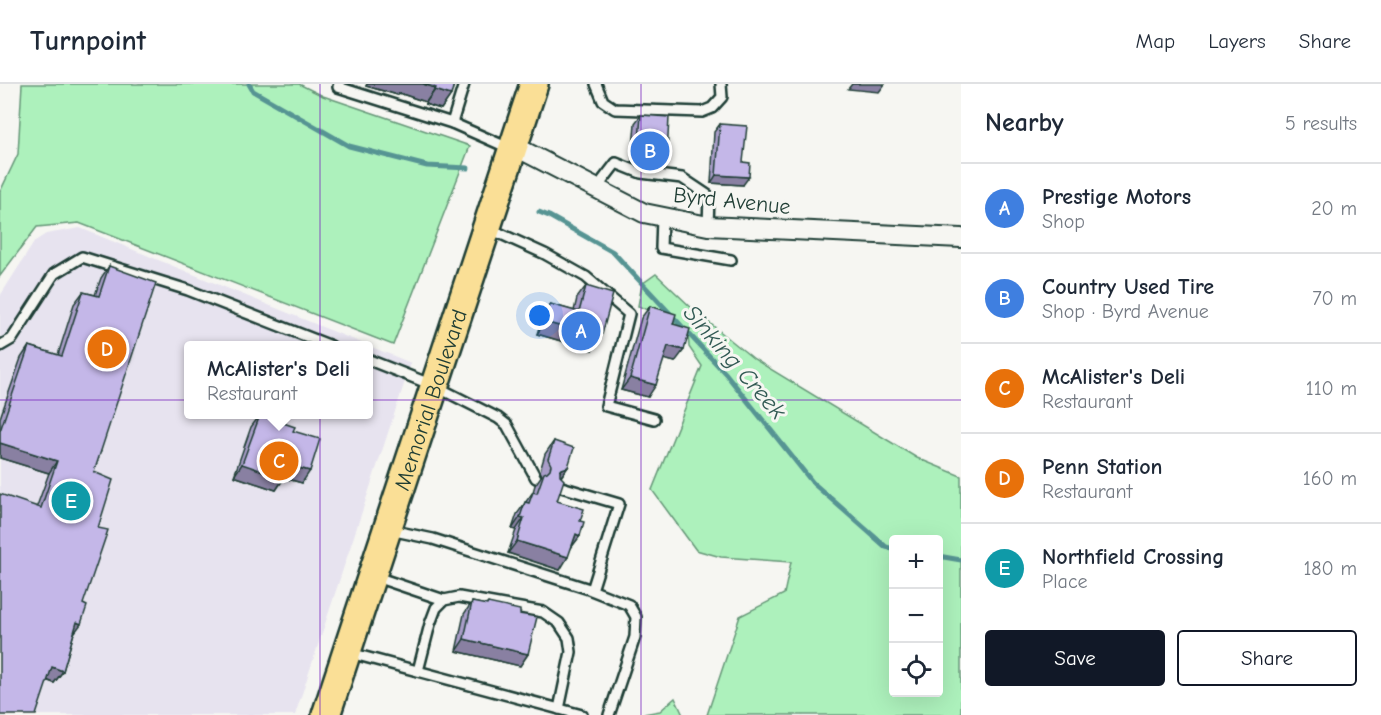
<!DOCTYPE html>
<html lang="en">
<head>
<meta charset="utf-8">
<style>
	body { margin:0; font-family:"Comic Neue",sans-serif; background:#f2f2f3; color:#1f2937 }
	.controls { position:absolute; right:18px; bottom:18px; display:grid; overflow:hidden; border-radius:6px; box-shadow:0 6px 24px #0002 }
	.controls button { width:54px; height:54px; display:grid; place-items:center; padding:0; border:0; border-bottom:2px solid #e0e1e3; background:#fff; color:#1f2937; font:30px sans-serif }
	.you { position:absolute; left:540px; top:232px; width:21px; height:21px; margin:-15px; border:4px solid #fff; border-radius:50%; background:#1a73e8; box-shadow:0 0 0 9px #1a73e833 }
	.badge { display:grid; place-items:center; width:39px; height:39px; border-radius:50%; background:#111827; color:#fff; font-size:20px; font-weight:700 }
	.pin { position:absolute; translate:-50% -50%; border:3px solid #fff; box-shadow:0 2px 6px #0006 }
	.popup { position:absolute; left:184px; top:257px; width:189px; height:78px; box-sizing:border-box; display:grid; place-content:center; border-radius:6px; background:#fff; filter:drop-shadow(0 2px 4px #0005); font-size:20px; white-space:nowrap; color:#747a83 }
	.popup b { font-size:22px; color:#1f2937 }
	.popup::after { content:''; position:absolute; left:50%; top:100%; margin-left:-12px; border:12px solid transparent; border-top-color:#fff }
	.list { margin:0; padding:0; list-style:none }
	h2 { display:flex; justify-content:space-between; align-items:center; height:78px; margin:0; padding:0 24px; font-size:26px }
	h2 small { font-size:20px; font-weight:400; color:#747a83 }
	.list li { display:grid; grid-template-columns:39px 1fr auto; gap:18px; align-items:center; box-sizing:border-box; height:90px; padding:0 24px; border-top:2px solid #e0e1e3 }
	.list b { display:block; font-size:22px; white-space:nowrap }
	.list p { margin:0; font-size:20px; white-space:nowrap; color:#747a83 }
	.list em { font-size:20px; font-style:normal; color:#747a83 }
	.actions { display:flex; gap:12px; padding:18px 24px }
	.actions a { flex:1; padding:14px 0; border:2px solid #111827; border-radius:6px; text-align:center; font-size:21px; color:#111827 }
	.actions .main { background:#111827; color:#fff }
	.icon { flex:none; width:33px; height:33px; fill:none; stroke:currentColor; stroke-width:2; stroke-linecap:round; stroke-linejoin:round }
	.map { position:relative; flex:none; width:961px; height:631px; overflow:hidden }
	header { display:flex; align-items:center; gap:36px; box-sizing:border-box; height:84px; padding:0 30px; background:#fff; border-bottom:2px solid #e0e1e3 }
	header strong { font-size:28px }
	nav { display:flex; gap:33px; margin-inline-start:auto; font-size:21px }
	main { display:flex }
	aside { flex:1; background:#fff }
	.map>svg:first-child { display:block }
	.built { fill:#e7e3ef }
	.green { fill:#adf1bc; stroke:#669778; stroke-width:1.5; fill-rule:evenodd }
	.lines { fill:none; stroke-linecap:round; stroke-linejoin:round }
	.stream { stroke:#579493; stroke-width:5 }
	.lane-casing { stroke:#1f3d34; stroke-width:14 }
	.street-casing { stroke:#1f3d34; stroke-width:22 }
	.primary-casing { stroke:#1f3d34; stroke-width:32 }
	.lane { stroke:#f6f6f2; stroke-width:9 }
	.street { stroke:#f6f6f2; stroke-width:18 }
	.primary { stroke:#fadf96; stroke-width:27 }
	.wall { fill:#a99dc8; stroke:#1f3d34; stroke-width:1.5 }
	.shaded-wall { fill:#8980a2; stroke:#1f3d34; stroke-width:1.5 }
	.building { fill:#c4b7e8; stroke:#1f3d34; stroke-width:1.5 }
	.grid { fill:none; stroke:#7b2cbf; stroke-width:1.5; stroke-opacity:0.55 }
	.labels { text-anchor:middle; stroke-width:6; stroke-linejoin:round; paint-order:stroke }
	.street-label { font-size:22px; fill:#1f3d34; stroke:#f6f6f2 }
	.water-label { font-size:24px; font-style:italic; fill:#325a54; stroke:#f6f6f2 }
</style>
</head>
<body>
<header>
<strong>Turnpoint</strong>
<nav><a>Map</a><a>Layers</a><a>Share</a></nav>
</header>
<main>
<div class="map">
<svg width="961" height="631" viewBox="0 0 961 631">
	<rect width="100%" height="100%" fill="#f6f6f2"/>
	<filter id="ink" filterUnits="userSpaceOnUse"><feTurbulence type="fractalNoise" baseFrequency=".0167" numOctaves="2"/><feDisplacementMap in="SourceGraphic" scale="12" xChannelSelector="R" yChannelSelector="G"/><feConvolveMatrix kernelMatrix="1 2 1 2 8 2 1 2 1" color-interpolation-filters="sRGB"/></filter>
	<g filter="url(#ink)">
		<!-- built -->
		<polygon class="built" points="80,144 369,262 189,262 189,330 369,330 369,262 411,279 295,631 0,631 0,212 35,157 46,150"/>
		<!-- green -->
		<g class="green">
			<polygon points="22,0 299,0 323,12 470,62 393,261 79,139 37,143 0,192 0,108 18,70"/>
			<path d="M656 190 696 228 754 275 917 374 961 392V631H707L740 532 784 510 791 478 721 473 696 466 652 406 702 282 689 263 688 249 664 233 638 222 642 200ZM894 456H938V608H894Z"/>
			<polygon points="675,614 683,631 638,631 660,627"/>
		</g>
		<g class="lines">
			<!-- stream -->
			<g class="stream">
				<polyline points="249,0 253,7 349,62 427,82 468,84"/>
				<polyline points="539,128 549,132 613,168 726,290 813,399 886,463 894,465"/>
				<polyline points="938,472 961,476"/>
			</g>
			<defs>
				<g id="lane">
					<polyline points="339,0 338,3 452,39 511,65"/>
					<polyline points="596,0 603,17 615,25 702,28 712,24 722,13 721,0"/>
					<polyline points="452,39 464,0"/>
					<polyline points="596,105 616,79 641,89 682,94 709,112 708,142"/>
					<polyline points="662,133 661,164 731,176"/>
					<polyline points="490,145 545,170 586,193 629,230 606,322 654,335"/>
					<polyline points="0,262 12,255 54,190 82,173 188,206 331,262"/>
					<polyline points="369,276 435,302 498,334 507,341 536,394"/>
					<polyline points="558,402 619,420 592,506"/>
					<polyline points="390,446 433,455 586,504 629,521 636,533 635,553 609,631"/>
					<polyline points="376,493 444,516"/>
					<polyline points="350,569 582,631"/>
					<polyline points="418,587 430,540 436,524 444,516 459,513 543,528 559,539 569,554 571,568 559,625"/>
				</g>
				<polyline id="street" points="514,62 644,129 708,142 961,154"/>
				<g id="primary">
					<path id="s1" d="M326 631 534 0"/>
				</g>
			</defs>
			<!-- lane casing -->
			<use href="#lane" class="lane-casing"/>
			<!-- street casing -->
			<use href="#street" class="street-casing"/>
			<!-- primary casing -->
			<use href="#primary" class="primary-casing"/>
			<!-- lane -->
			<use href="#lane" class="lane"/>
			<!-- street -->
			<use href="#street" class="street"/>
			<!-- primary -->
			<use href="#primary" class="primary"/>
		</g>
		<!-- wall -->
		<g class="wall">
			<polygon points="367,0 454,0 451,11 441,25 425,20 426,18 399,9 398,11 366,2"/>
			<polygon points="641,31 661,80 632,78 635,39"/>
			<polygon points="720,40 743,101 711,99 714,48"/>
			<polygon points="109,182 94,388 98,444 74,549 63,587 54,599 48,597 37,422 49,389 0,374 0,334 21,274 29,262 58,271 74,220 83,208 95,211 101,194"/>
			<polygon points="586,202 592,266 537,250 542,233 550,220 574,227 577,214"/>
			<polygon points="650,222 673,240 675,278 664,275 648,313 621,306 641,234"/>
			<polygon points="260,331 293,347 302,399 284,394 276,406 234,392 251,343"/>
			<polygon points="554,357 568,383 561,393 557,417 580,437 580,452 572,462 560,486 508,469 516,446 512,445 517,430 533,408 535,401 542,391 540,387 545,370"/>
			<polygon points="472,518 486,521 488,519 520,530 528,570 520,582 456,567 464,530"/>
		</g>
		<!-- shaded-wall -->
		<g class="shaded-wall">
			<polygon points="367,0 423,0 436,4 426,18 399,9 398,11 366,2"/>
			<polygon points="852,0 885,0 879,8 848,5"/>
			<polygon points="435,6 451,11 441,25 425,20"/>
			<polygon points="638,70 667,72 661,80 632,78"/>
			<polygon points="716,91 749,93 743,101 711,99"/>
			<polygon points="545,238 601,254 592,266 537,250"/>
			<polygon points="668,262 684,266 675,278 659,274"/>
			<polygon points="630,294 656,301 648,313 621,306"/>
			<polygon points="0,359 57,377 49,389 0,374"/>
			<polygon points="242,380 288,381 310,387 302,399 281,393 284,394 276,406 234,392"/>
			<polygon points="568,383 559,395 554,397 562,385"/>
			<polygon points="520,433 524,434 516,446 512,445"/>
			<polygon points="576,450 580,452 571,464"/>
			<polygon points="517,457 568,473 560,486 508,469"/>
			<polygon points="77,538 81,540 72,552"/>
			<polygon points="464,555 528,570 520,582 456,567"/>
			<polygon points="52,583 63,587 54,599 44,595"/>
		</g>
		<!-- building -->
		<g class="building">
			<polygon points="423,0 454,0 451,11 435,6 436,4"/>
			<polygon points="641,31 669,33 667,72 638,70"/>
			<polygon points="720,40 747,42 743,78 750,79 749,93 716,91"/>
			<polygon points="109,182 156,199 94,388 113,396 98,444 108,446 83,520 87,522 81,540 77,538 63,587 52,583 36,631 0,631 0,410 41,424 57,377 0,359 0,347 29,262 62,272 83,208 99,212"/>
			<polygon points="586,202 613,210 601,254 545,238 550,220 579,228"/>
			<polygon points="650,222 676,230 673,240 690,245 684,266 668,262 656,301 630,294"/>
			<polygon points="260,331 295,343 293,347 320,355 310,387 288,381 284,394 242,380"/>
			<polygon points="554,357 574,364 568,383 562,385 560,387 560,392 564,396 557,417 584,425 580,437 584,438 580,452 576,450 568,473 517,457 524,434 520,433 525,418 529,419 533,408 537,409 544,389 547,388 550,385 551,381 548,375"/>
			<polygon points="472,518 487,521 488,519 520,526 520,530 537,533 528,570 464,555"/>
		</g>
	</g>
	<!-- grid -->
	<path class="grid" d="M320 0V631M641 0V631M0 316H961"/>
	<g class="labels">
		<!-- street labels -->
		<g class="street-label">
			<text transform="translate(732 116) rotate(6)" y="8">Byrd Avenue</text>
			<text dy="8" stroke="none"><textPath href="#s1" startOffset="332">Memorial Boulevard</textPath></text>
		</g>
		<!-- water labels -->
		<g class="water-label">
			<text transform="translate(735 278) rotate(49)" y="8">Sinking Creek</text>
		</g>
	</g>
</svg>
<div class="controls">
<button>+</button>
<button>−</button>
<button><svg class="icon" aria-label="locate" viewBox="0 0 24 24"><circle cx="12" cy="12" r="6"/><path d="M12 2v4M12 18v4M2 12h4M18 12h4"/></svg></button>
</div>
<div class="you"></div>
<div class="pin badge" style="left:581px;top:247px;background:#3f7fe0">A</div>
<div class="pin badge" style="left:650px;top:67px;background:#3f7fe0">B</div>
<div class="pin badge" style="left:279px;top:377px;background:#e8710a">C</div>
<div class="popup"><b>McAlister's Deli</b>Restaurant</div>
<div class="pin badge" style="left:107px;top:265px;background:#e8710a">D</div>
<div class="pin badge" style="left:71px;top:417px;background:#0f9aa8">E</div>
</div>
<aside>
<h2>Nearby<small>5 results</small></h2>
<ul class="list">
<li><span class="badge" style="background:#3f7fe0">A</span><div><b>Prestige Motors</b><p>Shop</p></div><em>20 m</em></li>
<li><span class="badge" style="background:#3f7fe0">B</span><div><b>Country Used Tire</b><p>Shop · Byrd Avenue</p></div><em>70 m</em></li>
<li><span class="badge" style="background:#e8710a">C</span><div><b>McAlister's Deli</b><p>Restaurant</p></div><em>110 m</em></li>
<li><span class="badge" style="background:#e8710a">D</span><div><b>Penn Station</b><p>Restaurant</p></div><em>160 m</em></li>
<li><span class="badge" style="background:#0f9aa8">E</span><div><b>Northfield Crossing</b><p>Place</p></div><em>180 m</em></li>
</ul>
<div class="actions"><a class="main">Save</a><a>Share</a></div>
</aside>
</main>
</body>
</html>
